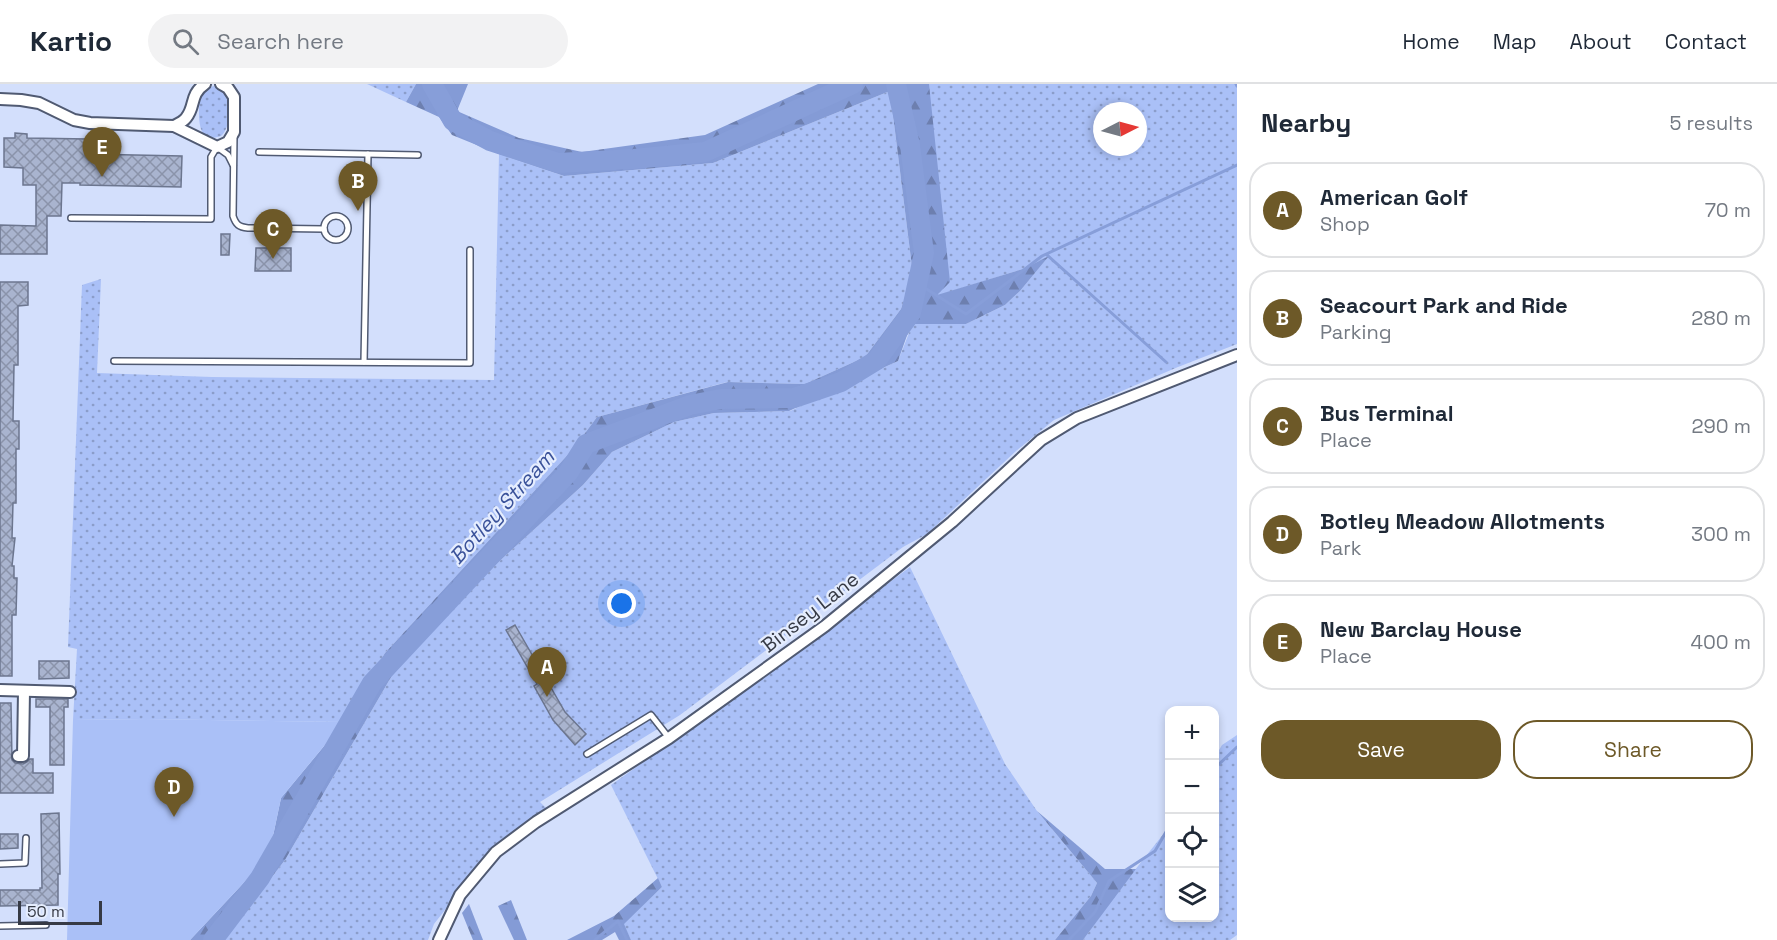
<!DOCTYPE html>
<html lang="en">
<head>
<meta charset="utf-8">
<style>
	body { margin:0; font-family:"Space Grotesk",sans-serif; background:#f2f2f3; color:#1f2937 }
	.controls { position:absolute; right:18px; bottom:18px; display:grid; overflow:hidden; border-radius:12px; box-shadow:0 3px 9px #0003 }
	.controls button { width:54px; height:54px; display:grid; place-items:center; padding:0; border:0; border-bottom:2px solid #e0e1e3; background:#fff; color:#1f2937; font:30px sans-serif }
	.compass { position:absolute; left:1093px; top:18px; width:54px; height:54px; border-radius:50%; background:#fff; box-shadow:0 3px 9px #0003; rotate:84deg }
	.scale { position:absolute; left:18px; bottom:15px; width:84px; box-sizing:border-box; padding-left:6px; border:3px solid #363a45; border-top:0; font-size:16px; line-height:21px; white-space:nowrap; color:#363a45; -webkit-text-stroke:4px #e5edfe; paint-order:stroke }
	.you { position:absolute; left:622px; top:520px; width:21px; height:21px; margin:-15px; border:4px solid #fff; border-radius:50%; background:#1a73e8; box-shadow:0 0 0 9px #1a73e833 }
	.badge { display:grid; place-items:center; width:39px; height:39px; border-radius:50%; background:#6d5928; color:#fff; font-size:20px; font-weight:700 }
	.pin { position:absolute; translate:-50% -50px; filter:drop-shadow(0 2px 3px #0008) }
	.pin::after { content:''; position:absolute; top:32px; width:21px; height:18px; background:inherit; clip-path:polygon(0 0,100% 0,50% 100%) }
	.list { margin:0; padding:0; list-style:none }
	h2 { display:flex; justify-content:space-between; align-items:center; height:78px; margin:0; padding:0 24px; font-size:26px }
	h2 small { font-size:20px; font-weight:400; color:#747a83 }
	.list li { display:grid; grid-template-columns:39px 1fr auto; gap:18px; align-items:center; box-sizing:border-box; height:96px; margin:0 12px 12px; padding:0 12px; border:2px solid #e0e1e3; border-radius:24px }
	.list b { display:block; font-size:22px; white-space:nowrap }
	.list p { margin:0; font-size:20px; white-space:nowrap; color:#747a83 }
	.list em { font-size:20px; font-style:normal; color:#747a83 }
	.actions { display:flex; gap:12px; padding:18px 24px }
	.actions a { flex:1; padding:14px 0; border:2px solid #6d5928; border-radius:24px; text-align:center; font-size:21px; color:#6d5928 }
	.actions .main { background:#6d5928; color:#fff }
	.icon { flex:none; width:33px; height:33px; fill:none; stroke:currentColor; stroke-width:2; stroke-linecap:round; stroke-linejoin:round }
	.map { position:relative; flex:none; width:1237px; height:856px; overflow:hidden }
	header { display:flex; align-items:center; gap:36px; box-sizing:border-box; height:84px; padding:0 30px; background:#fff; border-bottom:2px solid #e0e1e3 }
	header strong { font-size:28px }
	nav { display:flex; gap:33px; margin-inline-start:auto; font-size:21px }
	.search { width:420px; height:54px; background:#f2f2f3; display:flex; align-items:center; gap:15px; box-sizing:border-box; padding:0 21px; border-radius:33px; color:#747a83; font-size:22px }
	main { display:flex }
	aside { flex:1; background:#fff }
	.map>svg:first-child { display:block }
	.grass { fill:url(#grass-dots); fill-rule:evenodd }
	.forest { fill:url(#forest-firs) }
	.garden { fill:#aac0f7 }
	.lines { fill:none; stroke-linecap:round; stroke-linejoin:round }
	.stream { stroke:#879ed9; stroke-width:3 }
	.river { stroke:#879ed9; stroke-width:20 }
	.building { fill:url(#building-cross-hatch); stroke:#6c768f; stroke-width:1.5 }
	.service-casing { stroke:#505a72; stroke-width:8 }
	.minor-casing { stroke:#505a72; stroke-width:14 }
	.service { stroke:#fff; stroke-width:5 }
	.minor { stroke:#fff; stroke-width:10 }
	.labels { text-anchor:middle; stroke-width:4.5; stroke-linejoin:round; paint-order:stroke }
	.street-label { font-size:20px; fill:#363a45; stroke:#e5edfe }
	.water-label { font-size:21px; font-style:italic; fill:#3a529a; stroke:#e5edfe }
</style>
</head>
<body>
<header>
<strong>Kartio</strong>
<div class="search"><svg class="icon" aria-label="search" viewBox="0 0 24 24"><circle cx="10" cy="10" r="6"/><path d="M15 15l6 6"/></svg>Search here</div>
<nav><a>Home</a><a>Map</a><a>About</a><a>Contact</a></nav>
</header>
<main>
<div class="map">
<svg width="1237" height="856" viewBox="0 0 1237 856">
	<defs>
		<pattern id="grass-dots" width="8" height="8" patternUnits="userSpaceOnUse" patternTransform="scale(1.5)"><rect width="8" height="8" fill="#aac0f7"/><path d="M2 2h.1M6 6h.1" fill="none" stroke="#8b9dca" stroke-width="1.8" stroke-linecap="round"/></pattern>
		<pattern id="forest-firs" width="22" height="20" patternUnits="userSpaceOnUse" patternTransform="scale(1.5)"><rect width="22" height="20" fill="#849bd6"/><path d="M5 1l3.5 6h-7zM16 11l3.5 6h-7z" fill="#6d7faf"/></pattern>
		<pattern id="building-cross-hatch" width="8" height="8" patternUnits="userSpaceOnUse" patternTransform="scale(1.5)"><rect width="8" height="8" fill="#a9b4cf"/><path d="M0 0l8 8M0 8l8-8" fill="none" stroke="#8a93aa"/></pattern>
	</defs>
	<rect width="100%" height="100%" fill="#d3dffc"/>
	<!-- grass -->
	<g class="grass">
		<polygon points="367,0 416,0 406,18"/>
		<path d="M904 0H1237V260L1178 283 1054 336 1016 367 927 450 903 463 680 631 540 718 546 724 488 771 434 840 428 856H223L285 776 394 588 392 585 482 493 583 401 612 368 674 338 714 329 790 327 898 277 938 175ZM1102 27H1138V63H1102ZM1048 173 1020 207 1005 221 966 240H912L936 212 1023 185Z"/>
		<path d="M214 2C220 4 224 7 227 12 229 25 231 43 221 52 202 59 199 44 199 29 199 17 199 5 214 2Z"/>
		<polygon points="890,7 913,191 901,225 865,273 805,300 727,298 597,333 574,364 385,569 344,638 146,635 73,636 77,565 68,563 82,201 101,195 97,289 212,293 494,296 499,70 564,92 713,79"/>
		<polygon points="910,483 1005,680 1037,727 1097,799 1091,812 1055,856 631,856 623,840 662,803 611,701 749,603"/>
		<polygon points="1237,651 1237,851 1230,856 1083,856 1119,806 1169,743 1170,834 1214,834 1215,673 1222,661"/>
	</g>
	<!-- forest -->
	<g class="forest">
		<polygon points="416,0 468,0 457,27 519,54 582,68 705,51 818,0 929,0 950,198 937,211 1023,185 1049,172 1020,207 1005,221 966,240 911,240 898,277 789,327 714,329 674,338 612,368 583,401 482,493 392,585 394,588 285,776 223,856 190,856 252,790 273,752 281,714 344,638 385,569 574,364 597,333 728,298 805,300 865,273 901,225 913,191 890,7 713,79 564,92 499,70 452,51 439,33 406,18"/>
		<polygon points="1037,727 1105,785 1136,785 1083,856 1055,856 1091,812 1097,799"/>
		<polygon points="658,794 662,803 624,840 631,856 619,856 615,848 602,856 567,856 614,832"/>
		<polygon points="511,816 527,856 514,856 498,822"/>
		<polygon points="469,820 483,856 473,856 462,829"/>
	</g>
	<!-- garden -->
	<polygon class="garden" points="146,635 344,638 281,714 273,752 252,790 190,856 67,856 73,636"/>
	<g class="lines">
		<!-- stream -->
		<g class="stream">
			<polyline points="1236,0 1237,2"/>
			<polyline points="1047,171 1166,278"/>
			<polyline points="917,199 966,230 1042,172 1237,81"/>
			<polyline points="1214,685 1237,663"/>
			<polyline points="595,856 618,837 627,856"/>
			<polyline points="1069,856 1095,828 1109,797 1155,767 1170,741"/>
		</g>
		<!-- river -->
		<g class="river">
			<polyline points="432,0 453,37 490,57 558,79 634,75 705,68 853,0"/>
			<polyline points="213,856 260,794 372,599 568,389 586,360 690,321 721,315 794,314 841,298 877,276 911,229 924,169 910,61 896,0"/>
		</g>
	</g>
	<!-- building -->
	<g class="building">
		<polygon points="15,49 27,50 27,54 88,55 88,70 182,72 181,103 80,101 80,99 62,99 61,132 47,132 47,170 0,170 0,141 36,142 36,101 23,101 23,84 4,83 4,54 15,54"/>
		<polygon points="221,150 230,150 229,171 221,171"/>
		<polygon points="256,164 291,164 291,187 255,187"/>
		<polygon points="0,198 28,198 28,221 18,222 18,281 14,281 13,337 19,337 19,365 16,365 16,419 13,419 12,454 15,454 12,482 14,482 14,494 17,494 16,531 12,531 12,592 0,592"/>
		<polygon points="515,541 565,628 586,650 575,661 553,636 534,602 537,600 506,546"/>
		<polygon points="39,577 69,577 69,594 39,595"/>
		<polygon points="36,615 68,615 68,623 64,623 64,681 50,681 50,623 36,623"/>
		<polygon points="0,619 11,619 12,676 15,679 23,680 27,678 30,675 33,675 33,689 53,689 53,709 0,709"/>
		<polygon points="59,729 60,790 58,790 58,821 0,822 0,806 40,806 40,804 42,804 41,730"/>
		<polygon points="0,750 18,750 18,764 0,765"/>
	</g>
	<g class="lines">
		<defs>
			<g id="service">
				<path d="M234 51 233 132C236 141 239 143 248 144L324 145"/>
				<polyline points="259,68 418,71"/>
				<circle cx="336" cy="144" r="12"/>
				<polyline points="71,134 211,135 211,73 217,63 228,71 233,81"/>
				<polyline points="114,277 470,279 470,166"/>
				<polyline points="364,278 368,70"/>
				<polyline points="587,670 651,631 669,654"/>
				<polyline points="0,780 25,779 26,754"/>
				<polyline points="0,842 46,841"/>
			</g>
			<g id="minor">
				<polyline points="0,15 21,16 39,19 74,36 90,39 174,42 217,63 228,58 234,48 234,13 228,4 221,0"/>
				<path d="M174 42C178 40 183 38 186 34 196 22 189 11 205 0"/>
				<polyline points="0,606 70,608"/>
				<polyline points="18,672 23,672 24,607"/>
				<polyline points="439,856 460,811 496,768 536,738 669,654 825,542 952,438 1041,356 1077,334 1237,271"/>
			</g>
		</defs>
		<!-- service casing -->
		<use href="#service" class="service-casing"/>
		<!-- minor casing -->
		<use href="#minor" class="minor-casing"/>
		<!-- service -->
		<use href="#service" class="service"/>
		<!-- minor -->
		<use href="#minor" class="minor"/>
	</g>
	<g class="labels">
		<!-- street labels -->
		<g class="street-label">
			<text transform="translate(810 528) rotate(-38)" y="7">Binsey Lane</text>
		</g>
		<!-- water labels -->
		<g class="water-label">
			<text transform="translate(502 423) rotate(-48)" y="7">Botley Stream</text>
		</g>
	</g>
</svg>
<div class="controls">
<button>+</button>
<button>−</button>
<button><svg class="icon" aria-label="locate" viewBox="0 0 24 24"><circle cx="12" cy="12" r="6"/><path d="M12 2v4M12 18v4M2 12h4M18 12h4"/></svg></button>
<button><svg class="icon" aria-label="layers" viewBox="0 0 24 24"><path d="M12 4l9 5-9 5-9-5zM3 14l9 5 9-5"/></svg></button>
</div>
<svg class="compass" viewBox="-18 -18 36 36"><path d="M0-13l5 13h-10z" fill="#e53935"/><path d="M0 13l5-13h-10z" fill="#747a83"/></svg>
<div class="scale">50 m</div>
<div class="you"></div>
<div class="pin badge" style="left:547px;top:613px">A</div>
<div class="pin badge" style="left:358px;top:127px">B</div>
<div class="pin badge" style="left:273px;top:175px">C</div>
<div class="pin badge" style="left:174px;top:733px">D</div>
<div class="pin badge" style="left:102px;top:93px">E</div>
</div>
<aside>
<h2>Nearby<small>5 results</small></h2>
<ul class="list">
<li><span class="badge">A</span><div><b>American Golf</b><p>Shop</p></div><em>70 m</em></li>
<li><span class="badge">B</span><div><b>Seacourt Park and Ride</b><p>Parking</p></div><em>280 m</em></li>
<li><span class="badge">C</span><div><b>Bus Terminal</b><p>Place</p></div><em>290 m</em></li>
<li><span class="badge">D</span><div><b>Botley Meadow Allotments</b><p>Park</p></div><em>300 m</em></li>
<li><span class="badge">E</span><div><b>New Barclay House</b><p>Place</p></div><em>400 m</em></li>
</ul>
<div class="actions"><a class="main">Save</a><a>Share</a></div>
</aside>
</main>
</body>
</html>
